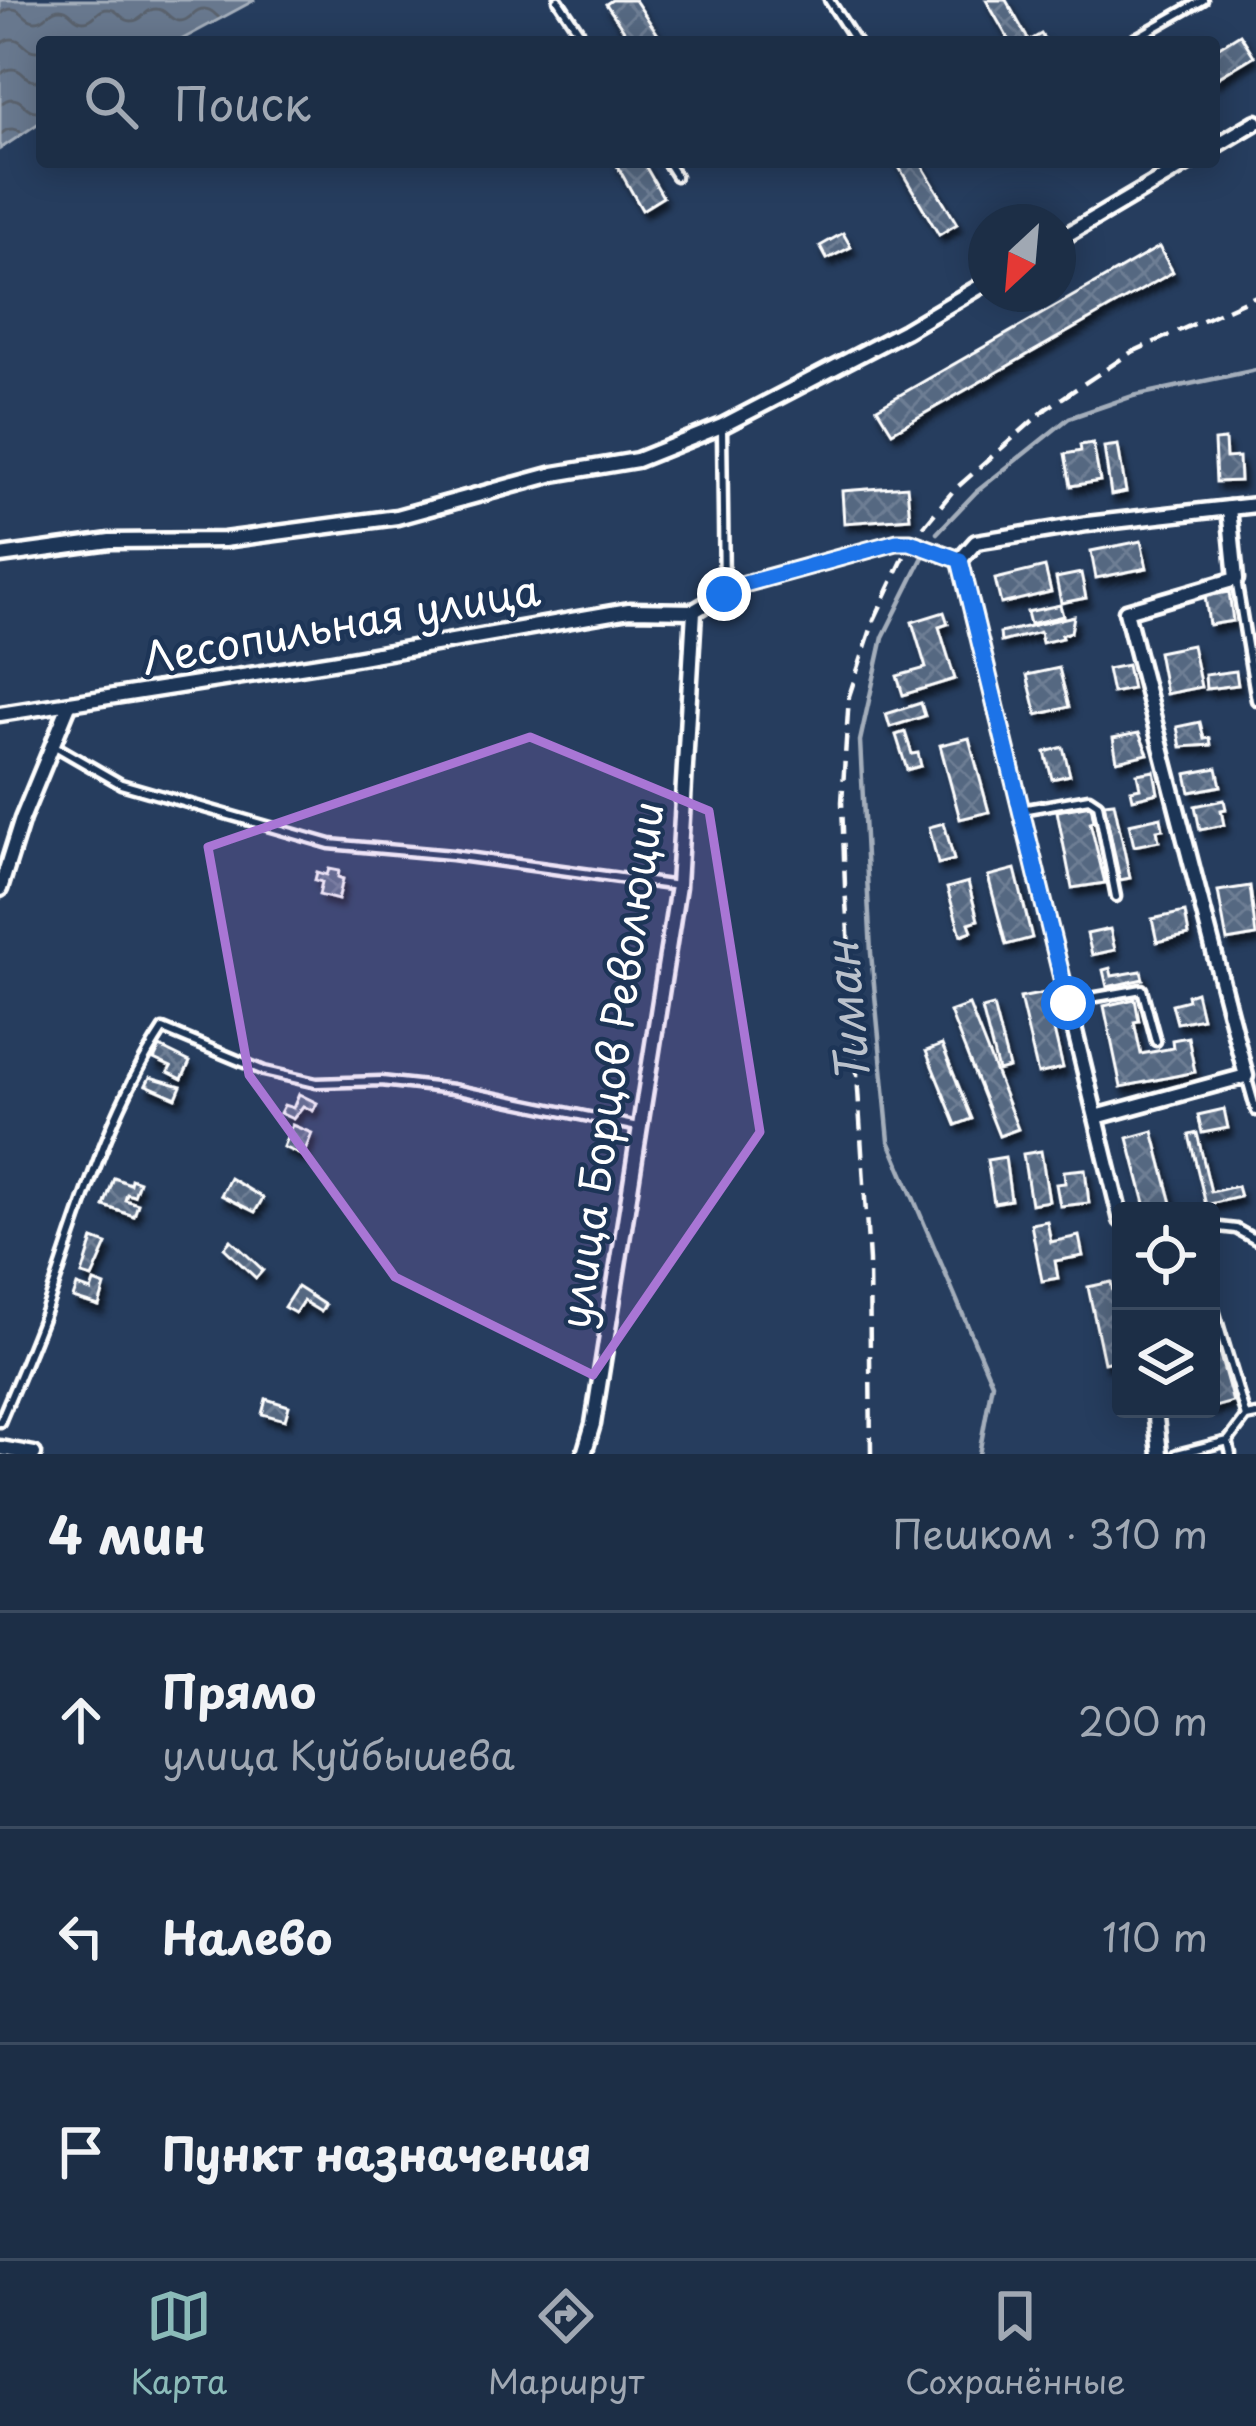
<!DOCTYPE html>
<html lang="ru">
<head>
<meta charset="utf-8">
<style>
	body { margin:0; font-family:"Playpen Sans",sans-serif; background:#25364d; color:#f1f3f6 }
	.controls { position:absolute; right:36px; bottom:36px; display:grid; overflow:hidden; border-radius:12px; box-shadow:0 6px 30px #0003 }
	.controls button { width:108px; height:108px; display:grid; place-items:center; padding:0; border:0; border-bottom:3px solid #3a4a5f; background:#1c2e46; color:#f1f3f6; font:60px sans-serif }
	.compass { position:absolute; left:968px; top:204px; width:108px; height:108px; border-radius:50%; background:#1c2e46; box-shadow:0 6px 30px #0003; rotate:206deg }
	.stop { position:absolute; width:36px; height:36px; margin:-27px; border:9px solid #1a73e8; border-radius:50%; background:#fff }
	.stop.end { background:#1a73e8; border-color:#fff; box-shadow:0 3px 12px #0008 }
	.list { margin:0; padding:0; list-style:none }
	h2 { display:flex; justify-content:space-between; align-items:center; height:156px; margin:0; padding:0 48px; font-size:51px }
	h2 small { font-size:39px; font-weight:400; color:#a0a8b3 }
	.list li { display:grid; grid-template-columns:78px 1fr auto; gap:36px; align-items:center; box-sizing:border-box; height:216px; padding:0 48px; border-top:3px solid #3a4a5f }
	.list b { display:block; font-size:45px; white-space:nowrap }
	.list p { margin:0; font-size:39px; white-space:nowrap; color:#a0a8b3 }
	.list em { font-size:39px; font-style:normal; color:#a0a8b3 }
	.icon { flex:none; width:66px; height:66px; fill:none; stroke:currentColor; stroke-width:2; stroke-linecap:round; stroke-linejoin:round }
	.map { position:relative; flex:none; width:1256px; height:1454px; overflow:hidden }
	.search { position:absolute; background:#1c2e46; box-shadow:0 6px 30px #0003; left:36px; right:36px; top:36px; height:132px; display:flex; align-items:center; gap:30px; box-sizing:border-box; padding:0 42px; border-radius:12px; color:#a0a8b3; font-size:45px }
	.sheet { height:804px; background:#1c2e46 }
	nav { display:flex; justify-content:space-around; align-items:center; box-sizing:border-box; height:168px; border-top:3px solid #3a4a5f; background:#1c2e46; font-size:33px; color:#a0a8b3 }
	nav a { display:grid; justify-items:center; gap:6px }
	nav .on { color:#8bbbb9 }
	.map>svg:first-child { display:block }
	.water { fill:url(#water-waves); stroke:#a4aebb; stroke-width:3 }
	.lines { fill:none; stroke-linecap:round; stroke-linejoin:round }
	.stream { stroke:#a4aebb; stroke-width:4.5 }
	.building { fill:url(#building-cross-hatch); stroke:#fff; stroke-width:3; filter:url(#shadow) }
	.lane-casing { stroke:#fff; stroke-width:15 }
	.street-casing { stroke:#fff; stroke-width:21 }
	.lane { stroke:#1d3557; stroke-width:6 }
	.street { stroke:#1d3557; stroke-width:12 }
	.rail { stroke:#fff; stroke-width:4.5; stroke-dasharray:18 9; stroke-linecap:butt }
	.route { stroke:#1a73e8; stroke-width:15 }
	.marked { fill:#a976d5; fill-opacity:0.2; stroke:#a976d5; stroke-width:9; stroke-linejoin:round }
	.labels { text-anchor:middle; stroke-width:9; stroke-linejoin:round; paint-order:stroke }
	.street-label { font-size:42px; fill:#fff; stroke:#1d3557 }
	.water-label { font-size:45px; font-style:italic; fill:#bbc2cc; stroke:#1d3557 }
</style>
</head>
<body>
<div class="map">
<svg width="1256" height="1454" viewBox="0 0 1256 1454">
	<defs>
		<pattern id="water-waves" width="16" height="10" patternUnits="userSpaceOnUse" patternTransform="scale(3)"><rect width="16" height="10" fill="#67788e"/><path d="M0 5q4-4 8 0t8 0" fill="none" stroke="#5a626d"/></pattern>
		<pattern id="building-cross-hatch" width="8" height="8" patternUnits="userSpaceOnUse" patternTransform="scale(3)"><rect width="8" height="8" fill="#556781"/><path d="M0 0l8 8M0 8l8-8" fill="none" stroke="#6e7e94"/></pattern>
		<filter id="shadow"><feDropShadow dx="4" dy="7" stdDeviation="3" flood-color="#0009"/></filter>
	</defs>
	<rect width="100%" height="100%" fill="#263d5e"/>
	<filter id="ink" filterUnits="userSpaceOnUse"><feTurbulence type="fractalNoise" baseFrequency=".00833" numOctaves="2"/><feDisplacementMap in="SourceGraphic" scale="24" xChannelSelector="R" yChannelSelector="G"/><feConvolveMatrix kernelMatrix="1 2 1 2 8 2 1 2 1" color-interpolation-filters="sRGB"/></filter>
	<g filter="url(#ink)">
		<!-- water -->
		<polygon class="water" points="0,0 255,0 177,42 42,42 42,121 0,149"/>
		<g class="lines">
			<!-- stream -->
			<g class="stream">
				<polyline points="937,533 976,492 1069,418 1133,396 1256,370"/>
				<polyline points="923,557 883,637 860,741 871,953 889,1141 992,1383 979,1454"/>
			</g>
		</g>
		<!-- building -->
		<g class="building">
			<polygon points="612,0 635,0 663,42 623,42 619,36 625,32 606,4"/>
			<polygon points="986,0 1006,0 1029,41 1041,34 1046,42 1010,42"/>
			<polygon points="1240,34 1254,56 1214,80 1214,50"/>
			<polygon points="615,162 643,162 663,197 642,210"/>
			<polygon points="896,162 920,162 957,224 939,235"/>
			<polygon points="843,233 851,247 827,259 820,246"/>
			<polygon points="1159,247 1173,272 892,432 877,408"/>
			<polygon points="1225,440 1226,458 1239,457 1240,481 1216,482 1214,441"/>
			<polygon points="1093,443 1100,481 1071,486 1065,454 1081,451 1080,445"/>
			<polygon points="1118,445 1126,492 1111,495 1104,447"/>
			<polygon points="907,486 910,518 844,523 842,491"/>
			<polygon points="1141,541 1147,568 1096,578 1091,551"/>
			<polygon points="1045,567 1051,592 1001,604 995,579"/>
			<polygon points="1081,573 1086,598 1061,603 1056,578"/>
			<polygon points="1229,592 1233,621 1209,625 1205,596"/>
			<polygon points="1060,605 1063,616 1030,624 1027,612"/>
			<polygon points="944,612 948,624 939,627 955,679 903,695 897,676 926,668 912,622"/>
			<polygon points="1074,616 1071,632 1061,635 1062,638 1042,643 1040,632 1001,642 1000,633"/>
			<polygon points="1192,645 1201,687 1166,694 1158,652"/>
			<polygon points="1127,665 1132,689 1112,693 1107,669"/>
			<polygon points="1059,668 1069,707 1037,715 1027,675"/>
			<polygon points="1236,671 1238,685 1206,689 1205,675"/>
			<polygon points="921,703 925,716 890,727 886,714"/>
			<polygon points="1200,722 1204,739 1210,738 1211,745 1181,747 1177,727"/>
			<polygon points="905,732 912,754 918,753 921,766 907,770 896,735"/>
			<polygon points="1139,733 1148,754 1117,761 1113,738"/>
			<polygon points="969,738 989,812 960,819 940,745"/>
			<polygon points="1063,747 1070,775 1052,779 1045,752"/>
			<polygon points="1217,768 1221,786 1190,792 1186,774"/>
			<polygon points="1154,771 1158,793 1133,799 1131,790 1140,788 1137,774"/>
			<polygon points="1224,800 1226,809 1221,810 1224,825 1200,830 1195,806"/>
			<polygon points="1114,802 1130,878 1120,880 1104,803"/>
			<polygon points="1091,805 1094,821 1090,822 1105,883 1072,888 1057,811"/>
			<polygon points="1161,817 1163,829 1157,830 1159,841 1134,846 1129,824"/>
			<polygon points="944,823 954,860 938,864 929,827"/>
			<polygon points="329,869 339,871 338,877 343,879 338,900 319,895 322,882 315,880 317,872 327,875"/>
			<polygon points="1015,869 1032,938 1006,945 988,876"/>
			<polygon points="968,882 978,920 969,923 972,931 961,935 947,888"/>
			<polygon points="1250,886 1256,936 1227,941 1218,891"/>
			<polygon points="1185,912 1189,935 1157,942 1152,919"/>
			<polygon points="1110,929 1115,950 1092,955 1087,934"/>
			<polygon points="1110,968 1112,976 1141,971 1143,979 1107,987 1103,970"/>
			<polygon points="1196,992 1202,1018 1177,1023 1172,1004 1188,1000 1187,995"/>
			<polygon points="1045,993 1063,1068 1038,1074 1020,998"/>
			<polygon points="1135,999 1139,1021 1134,1022 1141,1054 1173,1048 1172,1040 1188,1037 1195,1072 1121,1087 1104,1006"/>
			<polygon points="969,1005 1018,1129 999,1136 950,1012"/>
			<polygon points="993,1006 1009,1068 998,1071 982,1009"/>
			<polygon points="942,1045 972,1119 956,1125 926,1051"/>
			<polygon points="160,1047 190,1062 182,1079 168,1072 171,1067 154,1059"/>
			<polygon points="150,1077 181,1086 176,1098 146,1085"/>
			<polygon points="299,1094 317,1103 313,1111 303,1106 293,1119 280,1113 284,1105 293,1108"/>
			<polygon points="1224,1109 1228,1128 1202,1133 1198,1115"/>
			<polygon points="292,1125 312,1133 303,1156 283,1147"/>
			<polygon points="1153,1131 1173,1207 1147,1211 1128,1138"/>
			<polygon points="1197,1133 1211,1192 1237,1186 1240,1197 1206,1205 1189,1135"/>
			<polygon points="1041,1151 1049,1201 1031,1204 1023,1154"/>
			<polygon points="1005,1157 1011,1200 994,1203 987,1160"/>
			<polygon points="1085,1169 1089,1203 1060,1206 1056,1184 1065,1183 1064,1171"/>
			<polygon points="114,1178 130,1184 131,1179 139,1182 134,1196 127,1194 125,1200 138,1204 134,1216 104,1206"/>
			<polygon points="230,1178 263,1198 255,1212 221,1195"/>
			<polygon points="1047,1221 1051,1242 1079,1236 1083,1256 1055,1261 1058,1278 1042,1281 1031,1224"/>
			<polygon points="93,1239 107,1244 92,1278 82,1275"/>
			<polygon points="231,1240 263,1270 256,1278 224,1248"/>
			<polygon points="94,1282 105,1286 99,1306 73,1298 77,1286 91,1291"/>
			<polygon points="1111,1282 1121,1330 1121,1359 1104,1363 1088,1287"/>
			<polygon points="297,1287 325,1305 321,1312 303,1301 295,1313 284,1307"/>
			<polygon points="1211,1323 1233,1402 1211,1408"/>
			<polygon points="266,1399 289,1406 285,1420 262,1414"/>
		</g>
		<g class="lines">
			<defs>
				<g id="lane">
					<polyline points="558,0 586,42"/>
					<polyline points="829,0 856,42"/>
					<polyline points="1129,42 1203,0"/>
					<polyline points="667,162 676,176"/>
					<polyline points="722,429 724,590"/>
					<polyline points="1236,579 1256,700"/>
					<polyline points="55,746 121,784 330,844 452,855 678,886"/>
					<polyline points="1021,810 1089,798 1098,804 1116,897"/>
					<polyline points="1068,1002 1142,989 1156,1041"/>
					<polyline points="1247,1079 1256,1111"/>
					<polyline points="1211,1226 1236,1229 1256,1240"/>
					<polyline points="1211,1300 1246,1417"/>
					<path d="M0 1422C18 1379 37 1337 52 1293 83 1203 110 1109 163 1029L264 1071 316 1083 381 1081 453 1089 638 1127"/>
					<polyline points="1228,1441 1246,1417 1256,1415"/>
					<polyline points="1177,1454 1228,1441 1231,1454"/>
				</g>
				<g id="street">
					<polyline points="1214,147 1256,122"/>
					<polyline points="1058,240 1190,162"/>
					<polyline points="0,556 110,541 224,540 397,517 554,474 637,460 722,426 905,331 986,283"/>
					<polyline points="960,560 1121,1220"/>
					<polyline points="960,560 976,542 1087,524 1256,505"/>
					<polyline points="694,611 737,586 897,542 911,542 960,560"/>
					<polyline points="0,714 332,662 629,610 694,611"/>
					<polyline points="0,889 22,819 69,705"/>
					<polyline points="1096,1117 1246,1076 1126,611 1236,579 1229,508"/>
					<polyline points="1155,1409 1160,1454"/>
					<polyline points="0,1448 34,1454"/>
					<polyline points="584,1454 593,1424 678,886 694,611"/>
				</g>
			</defs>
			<!-- lane casing -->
			<use href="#lane" class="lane-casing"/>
			<!-- street casing -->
			<use href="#street" class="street-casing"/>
			<!-- lane -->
			<use href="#lane" class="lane"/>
			<!-- street -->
			<use href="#street" class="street"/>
			<!-- rail -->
			<polyline class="rail" points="871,1454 869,1261 845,886 842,802 849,696 874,620 911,542 953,491 1046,409 1130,353 1256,296"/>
		</g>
	</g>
	<g class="lines" filter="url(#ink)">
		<!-- route -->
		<polyline class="route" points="724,594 737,586 897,542 910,542 960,560 1068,1003"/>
	</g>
	<!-- marked area -->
	<path class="marked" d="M530 737 709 811 760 1132 593 1375 395 1277 249 1075 208 847Z"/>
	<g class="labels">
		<!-- street labels -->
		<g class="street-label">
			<text transform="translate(341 625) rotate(-10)" y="15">Лесопильная улица</text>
			<text transform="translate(612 1065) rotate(-82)" y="15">улица Борцов Революции</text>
		</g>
		<!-- water labels -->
		<g class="water-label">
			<text transform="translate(848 1013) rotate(-95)" y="16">Тиман</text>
		</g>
	</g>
</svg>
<div class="controls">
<button><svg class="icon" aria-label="locate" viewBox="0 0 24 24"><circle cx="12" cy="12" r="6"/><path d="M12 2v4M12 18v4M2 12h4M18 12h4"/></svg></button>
<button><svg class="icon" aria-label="layers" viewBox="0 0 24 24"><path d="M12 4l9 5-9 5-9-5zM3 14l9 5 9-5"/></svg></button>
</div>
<svg class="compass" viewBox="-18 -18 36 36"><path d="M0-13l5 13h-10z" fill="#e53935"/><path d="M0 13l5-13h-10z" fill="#a0a8b3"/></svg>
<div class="stop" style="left:1068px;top:1003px"></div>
<div class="stop end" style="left:724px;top:594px"></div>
<div class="search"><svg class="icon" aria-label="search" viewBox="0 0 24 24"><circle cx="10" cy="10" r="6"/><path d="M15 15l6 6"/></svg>Поиск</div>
</div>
<section class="sheet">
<h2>4 мин<small>Пешком · 310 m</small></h2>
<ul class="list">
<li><svg class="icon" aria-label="ahead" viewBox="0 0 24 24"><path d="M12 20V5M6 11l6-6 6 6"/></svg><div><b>Прямо</b><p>улица Куйбышева</p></div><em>200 m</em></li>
<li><svg class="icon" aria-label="left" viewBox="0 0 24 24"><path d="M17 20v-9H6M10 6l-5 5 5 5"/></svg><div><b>Налево</b></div><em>110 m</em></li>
<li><svg class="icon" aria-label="arrive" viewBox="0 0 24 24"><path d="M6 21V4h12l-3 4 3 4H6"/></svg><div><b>Пункт назначения</b></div></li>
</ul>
</section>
<nav>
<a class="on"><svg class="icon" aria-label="map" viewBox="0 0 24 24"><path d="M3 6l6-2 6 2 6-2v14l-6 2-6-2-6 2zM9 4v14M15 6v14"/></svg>Карта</a>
<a><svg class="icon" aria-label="directions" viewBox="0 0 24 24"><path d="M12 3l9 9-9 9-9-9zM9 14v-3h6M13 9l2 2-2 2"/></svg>Маршрут</a>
<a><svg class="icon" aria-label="saved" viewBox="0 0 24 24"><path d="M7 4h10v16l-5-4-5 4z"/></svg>Сохранённые</a>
</nav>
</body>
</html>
